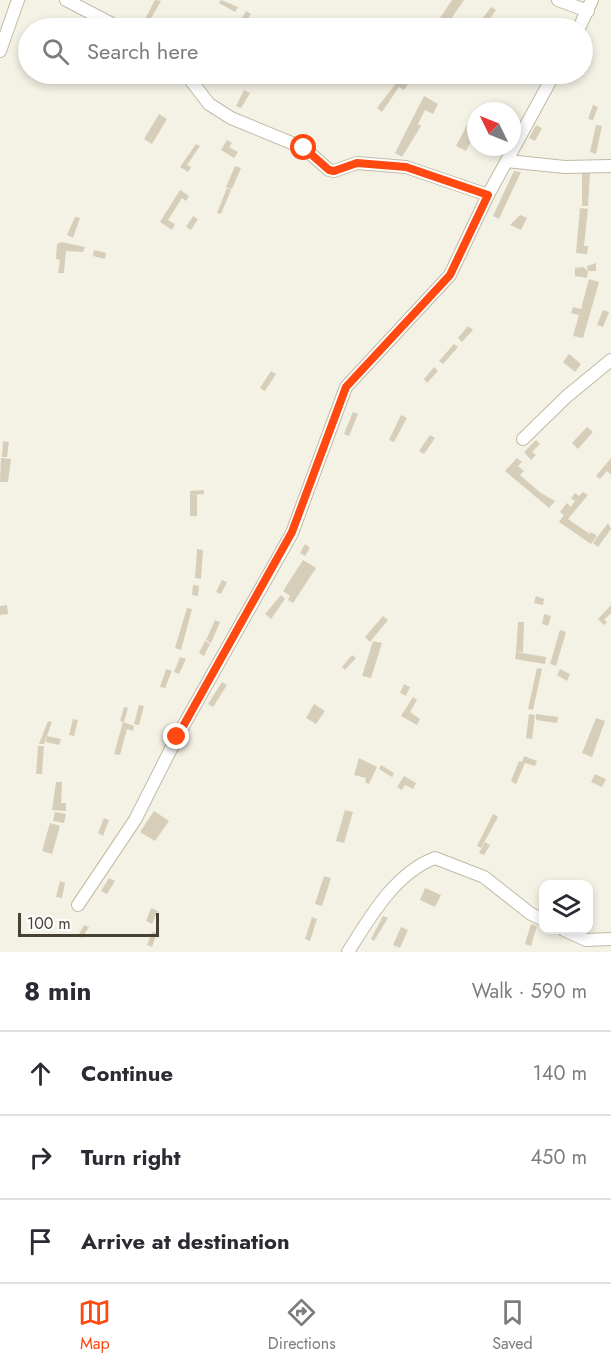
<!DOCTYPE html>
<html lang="en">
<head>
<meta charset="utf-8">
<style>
	body { margin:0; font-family:Jost,sans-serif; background:#f2f2f3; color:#2b2b33 }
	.controls { position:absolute; right:18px; bottom:18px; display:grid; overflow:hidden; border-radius:12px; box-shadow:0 3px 9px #0003 }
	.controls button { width:54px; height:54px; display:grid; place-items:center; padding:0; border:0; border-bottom:2px solid #e1e1e2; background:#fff; color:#2b2b33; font:30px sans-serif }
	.compass { position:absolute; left:467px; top:102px; width:54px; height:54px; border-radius:50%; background:#fff; box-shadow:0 3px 9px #0003; rotate:313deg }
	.scale { position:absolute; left:18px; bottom:15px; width:141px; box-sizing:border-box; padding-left:6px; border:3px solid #474134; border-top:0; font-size:16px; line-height:21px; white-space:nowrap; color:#474134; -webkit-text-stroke:4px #fff; paint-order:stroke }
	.stop { position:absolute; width:18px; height:18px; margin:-14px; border:4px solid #ff4911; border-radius:50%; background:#fff }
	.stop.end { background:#ff4911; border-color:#fff; box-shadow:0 2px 6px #0008 }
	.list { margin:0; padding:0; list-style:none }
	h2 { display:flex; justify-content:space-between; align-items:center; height:78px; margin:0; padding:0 24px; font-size:26px }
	h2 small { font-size:20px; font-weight:400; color:#7c7c81 }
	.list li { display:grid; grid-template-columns:39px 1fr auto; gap:18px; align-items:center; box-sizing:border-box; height:84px; padding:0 24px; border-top:2px solid #e1e1e2 }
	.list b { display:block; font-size:22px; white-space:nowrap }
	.list em { font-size:20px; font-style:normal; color:#7c7c81 }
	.icon { flex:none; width:33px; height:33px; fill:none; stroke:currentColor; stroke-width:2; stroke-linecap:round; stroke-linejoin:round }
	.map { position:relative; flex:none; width:611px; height:952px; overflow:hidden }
	.search { position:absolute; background:#fff; box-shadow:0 3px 9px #0003; left:18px; right:18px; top:18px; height:66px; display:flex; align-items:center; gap:15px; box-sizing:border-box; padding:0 21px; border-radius:33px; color:#7c7c81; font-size:22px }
	.sheet { height:330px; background:#fff }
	nav { display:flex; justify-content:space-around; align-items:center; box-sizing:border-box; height:84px; border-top:2px solid #e1e1e2; background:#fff; font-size:16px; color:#7c7c81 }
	nav a { display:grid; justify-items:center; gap:3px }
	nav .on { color:#ff4911 }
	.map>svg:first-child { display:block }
	.building { fill:#d7ceba }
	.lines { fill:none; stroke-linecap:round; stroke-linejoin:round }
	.minor-casing { stroke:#c0baa7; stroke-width:14 }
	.minor { stroke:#fff; stroke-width:12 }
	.route { stroke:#ff4911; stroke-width:8 }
</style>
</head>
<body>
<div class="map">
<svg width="611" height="952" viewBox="0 0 611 952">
	<rect width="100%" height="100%" fill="#f4f1e5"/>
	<!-- building -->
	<g class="building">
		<polygon points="155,0 161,1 150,20 154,28 149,28 142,25"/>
		<polygon points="221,0 238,7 235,12 219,3"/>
		<polygon points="452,0 464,0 445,28 433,28"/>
		<polygon points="491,7 496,10 487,23 482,19"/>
		<polygon points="246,11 251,14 242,28 232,28 234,25 237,27"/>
		<polygon points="501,21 511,26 510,28 498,27"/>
		<polygon points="403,74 415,74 404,90 399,87 382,112 377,108"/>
		<polygon points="244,90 250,93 241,108 236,106"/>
		<polygon points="424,96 438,104 433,114 425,110 418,124 421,126 402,157 395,153"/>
		<polygon points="593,105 598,107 593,120 588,119"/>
		<polygon points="159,114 167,119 152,144 144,139"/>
		<polygon points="467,125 476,132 466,151 456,146"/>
		<polygon points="536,125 542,128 535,141 529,138"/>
		<polygon points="596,125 602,126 596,154 590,152"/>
		<polygon points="227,140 232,143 229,147 238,152 234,158 221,150"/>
		<polygon points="196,144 200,146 187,165 191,167 188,172 180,167"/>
		<polygon points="235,166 241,168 232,189 226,187"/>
		<polygon points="514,171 521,172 499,219 493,216"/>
		<polygon points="582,173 590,173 588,206 582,206"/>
		<polygon points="227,188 231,190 221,214 217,213"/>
		<polygon points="180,190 189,196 186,201 182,198 168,220 175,224 172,230 160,222"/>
		<polygon points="580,208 588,209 584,246 588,246 587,254 576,253"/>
		<polygon points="520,215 527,218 521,230 510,225"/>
		<polygon points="193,216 198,219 191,230 186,227"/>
		<polygon points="75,217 80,218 73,238 67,235"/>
		<polygon points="61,242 85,247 83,252 66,251 64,273 58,273 60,260 56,259 57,244"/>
		<polygon points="94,250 106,253 105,259 93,256"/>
		<polygon points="596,263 596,271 588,271 587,266"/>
		<polygon points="583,267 588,271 587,278 575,276 575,268"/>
		<polygon points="589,279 599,282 583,338 573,336 579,315 571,313 573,307 581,309"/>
		<polygon points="603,310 609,312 603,327 597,325"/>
		<polygon points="468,326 473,330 462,342 458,338"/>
		<polygon points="454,344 458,347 443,364 439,361"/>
		<polygon points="569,354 581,364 575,372 563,362"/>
		<polygon points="434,367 438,371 427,383 424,379"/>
		<polygon points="271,371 276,374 265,391 260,388"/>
		<polygon points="353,412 358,414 349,436 344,434"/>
		<polygon points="401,415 407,418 394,442 389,440"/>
		<polygon points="587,427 593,432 578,449 572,443"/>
		<polygon points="430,435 435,438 424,454 419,451"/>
		<polygon points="536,440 540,444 532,452 536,455 531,460 524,452"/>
		<polygon points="3,441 9,442 7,457 2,457"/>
		<polygon points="1,458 11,459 8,482 0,482"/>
		<polygon points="517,458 522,462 518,466 524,471 520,475 541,493 555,501 549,508 505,471"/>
		<polygon points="611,458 611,475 607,471 600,479 596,476"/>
		<polygon points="204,490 204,494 190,495 190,491"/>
		<polygon points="583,492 588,495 568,519 590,534 591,532 597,536 591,544 559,522 564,515 560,512 567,503 571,507 575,501 571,498 575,493 579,496"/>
		<rect x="190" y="495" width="7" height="21"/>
		<polygon points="608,523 611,529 598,547 593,543"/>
		<polygon points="305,544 310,548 305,556 300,553"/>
		<polygon points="197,549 203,550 201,579 195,578"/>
		<polygon points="303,560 316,568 293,603 288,600 290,596 283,591"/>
		<polygon points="222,580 227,582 221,594 216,592"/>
		<polygon points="193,585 199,586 198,596 192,595"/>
		<polygon points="281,595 285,599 271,619 265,614"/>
		<polygon points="536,596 544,599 543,605 534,603"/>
		<polygon points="7,605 8,614 0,615 0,606"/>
		<polygon points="611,605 611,613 604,620 607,622 604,625 598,619"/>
		<polygon points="187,608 192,609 181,650 175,648"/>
		<polygon points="544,614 551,616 548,626 542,624"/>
		<polygon points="383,616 388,620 370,642 365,637"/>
		<polygon points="215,620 220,622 211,643 206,640"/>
		<polygon points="518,622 524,622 523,652 516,652"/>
		<polygon points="560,630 566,632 556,666 550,664"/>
		<polygon points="205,641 210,644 204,656 199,653"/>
		<polygon points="373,641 382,643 371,678 362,676"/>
		<polygon points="516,652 546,657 545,664 515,659"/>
		<polygon points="352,655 356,658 345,670 342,667"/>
		<polygon points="180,657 186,659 179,674 174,672"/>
		<polygon points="537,668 542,669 533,710 528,709"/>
		<polygon points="166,669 172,671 165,688 160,687"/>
		<polygon points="560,669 570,674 567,681 557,675"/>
		<polygon points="222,682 227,685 213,707 208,704"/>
		<polygon points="404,684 410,687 406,696 400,693"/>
		<polygon points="413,697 417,700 410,712 420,719 417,725 401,716"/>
		<polygon points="314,704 325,711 316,724 306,718"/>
		<polygon points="139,705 144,706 139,725 134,724"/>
		<polygon points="124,707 128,708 124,722 120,721"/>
		<polygon points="529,714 535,715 532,739 526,738"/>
		<polygon points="536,714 558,717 557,723 536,720"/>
		<polygon points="596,718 605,721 592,757 582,753"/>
		<polygon points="73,719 78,720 74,736 69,735"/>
		<polygon points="48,721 52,722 44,744 39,744"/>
		<polygon points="123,722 134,726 133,731 127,729 120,755 114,754"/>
		<polygon points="47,736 61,739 59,745 46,742"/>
		<polygon points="38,746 44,746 42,774 36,774"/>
		<polygon points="524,756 537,761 535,766 525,763 516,784 511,781 519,761 522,762"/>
		<polygon points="359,758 377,767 369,784 365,782 366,778 354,775"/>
		<polygon points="381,765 394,773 392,777 379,769"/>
		<polygon points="595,774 606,779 602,787 591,782"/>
		<polygon points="404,776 416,783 413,789 405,785 402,790 397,787"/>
		<polygon points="56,782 62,782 61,803 66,803 66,811 52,810"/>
		<polygon points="345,810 353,812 344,843 336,841"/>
		<polygon points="154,811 169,821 155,841 140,832"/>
		<polygon points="55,812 66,814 64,823 53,821"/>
		<polygon points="493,814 498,817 481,848 477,846"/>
		<polygon points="104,818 109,820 103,836 98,833"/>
		<polygon points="50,823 60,826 52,854 42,851"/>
		<polygon points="485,842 490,845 484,855 479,853"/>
		<polygon points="324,876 331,878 322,906 315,904"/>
		<polygon points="109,878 115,881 107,894 101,891"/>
		<polygon points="60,881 65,883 62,898 56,897"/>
		<polygon points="425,888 441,895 435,907 420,900"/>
		<polygon points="151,908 158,911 152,924 146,921"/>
		<polygon points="383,916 388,918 374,941 371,939"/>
		<polygon points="312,917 317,919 310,941 305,939"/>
		<polygon points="531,924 537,926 531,946 525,944"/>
		<polygon points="84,925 89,927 82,938 78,936"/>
		<polygon points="401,927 408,930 400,948 393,945"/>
		<polygon points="152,932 157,933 152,947 147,945"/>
	</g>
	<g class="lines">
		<defs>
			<g id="minor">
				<polyline points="66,0 120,28"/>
				<polyline points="558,0 588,11"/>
				<polyline points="579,28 592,0"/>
				<polyline points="0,51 18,0"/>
				<polyline points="186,74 209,104 231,118 304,148 329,170 334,171 357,163 406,167 488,195"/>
				<polyline points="507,161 565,167 611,166"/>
				<polyline points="523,439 566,397 611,360"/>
				<polyline points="78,905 135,820 177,737 292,533 346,387 450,275 488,195 554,74"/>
				<polyline points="564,930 586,940 611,939"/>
				<path d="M348 952C370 917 395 873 435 858L484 877 531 914 544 920"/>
			</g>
		</defs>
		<!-- minor casing -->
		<use href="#minor" class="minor-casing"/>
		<!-- minor -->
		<use href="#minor" class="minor"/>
	</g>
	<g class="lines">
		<!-- route -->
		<polyline class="route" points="177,737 292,532 346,387 450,275 488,195 406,167 357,163 334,171 329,170 304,148"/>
	</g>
</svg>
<div class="controls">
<button><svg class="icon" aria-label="layers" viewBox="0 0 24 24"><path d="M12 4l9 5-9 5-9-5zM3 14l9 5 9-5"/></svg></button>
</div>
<svg class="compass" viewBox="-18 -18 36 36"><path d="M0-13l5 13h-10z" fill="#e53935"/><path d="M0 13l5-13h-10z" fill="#7c7c81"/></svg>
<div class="scale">100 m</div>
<div class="stop" style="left:304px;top:148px"></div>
<div class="stop end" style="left:177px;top:737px"></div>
<div class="search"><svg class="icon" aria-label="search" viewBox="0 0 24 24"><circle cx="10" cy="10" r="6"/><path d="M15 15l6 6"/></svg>Search here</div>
</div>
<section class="sheet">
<h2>8 min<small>Walk · 590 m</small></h2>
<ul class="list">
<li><svg class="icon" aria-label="ahead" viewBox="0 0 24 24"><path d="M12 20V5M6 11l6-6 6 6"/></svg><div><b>Continue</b></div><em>140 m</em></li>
<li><svg class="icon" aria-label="right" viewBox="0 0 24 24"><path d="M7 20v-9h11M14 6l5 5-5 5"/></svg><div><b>Turn right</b></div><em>450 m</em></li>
<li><svg class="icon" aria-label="arrive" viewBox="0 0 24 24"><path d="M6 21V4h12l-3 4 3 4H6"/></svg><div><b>Arrive at destination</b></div></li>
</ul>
</section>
<nav>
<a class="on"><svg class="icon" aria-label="map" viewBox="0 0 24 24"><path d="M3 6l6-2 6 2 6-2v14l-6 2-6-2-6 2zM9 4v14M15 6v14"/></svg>Map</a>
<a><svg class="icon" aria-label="directions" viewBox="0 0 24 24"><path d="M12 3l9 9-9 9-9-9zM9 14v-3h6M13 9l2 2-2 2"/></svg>Directions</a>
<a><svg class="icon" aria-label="saved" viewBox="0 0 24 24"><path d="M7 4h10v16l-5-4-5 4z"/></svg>Saved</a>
</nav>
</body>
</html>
